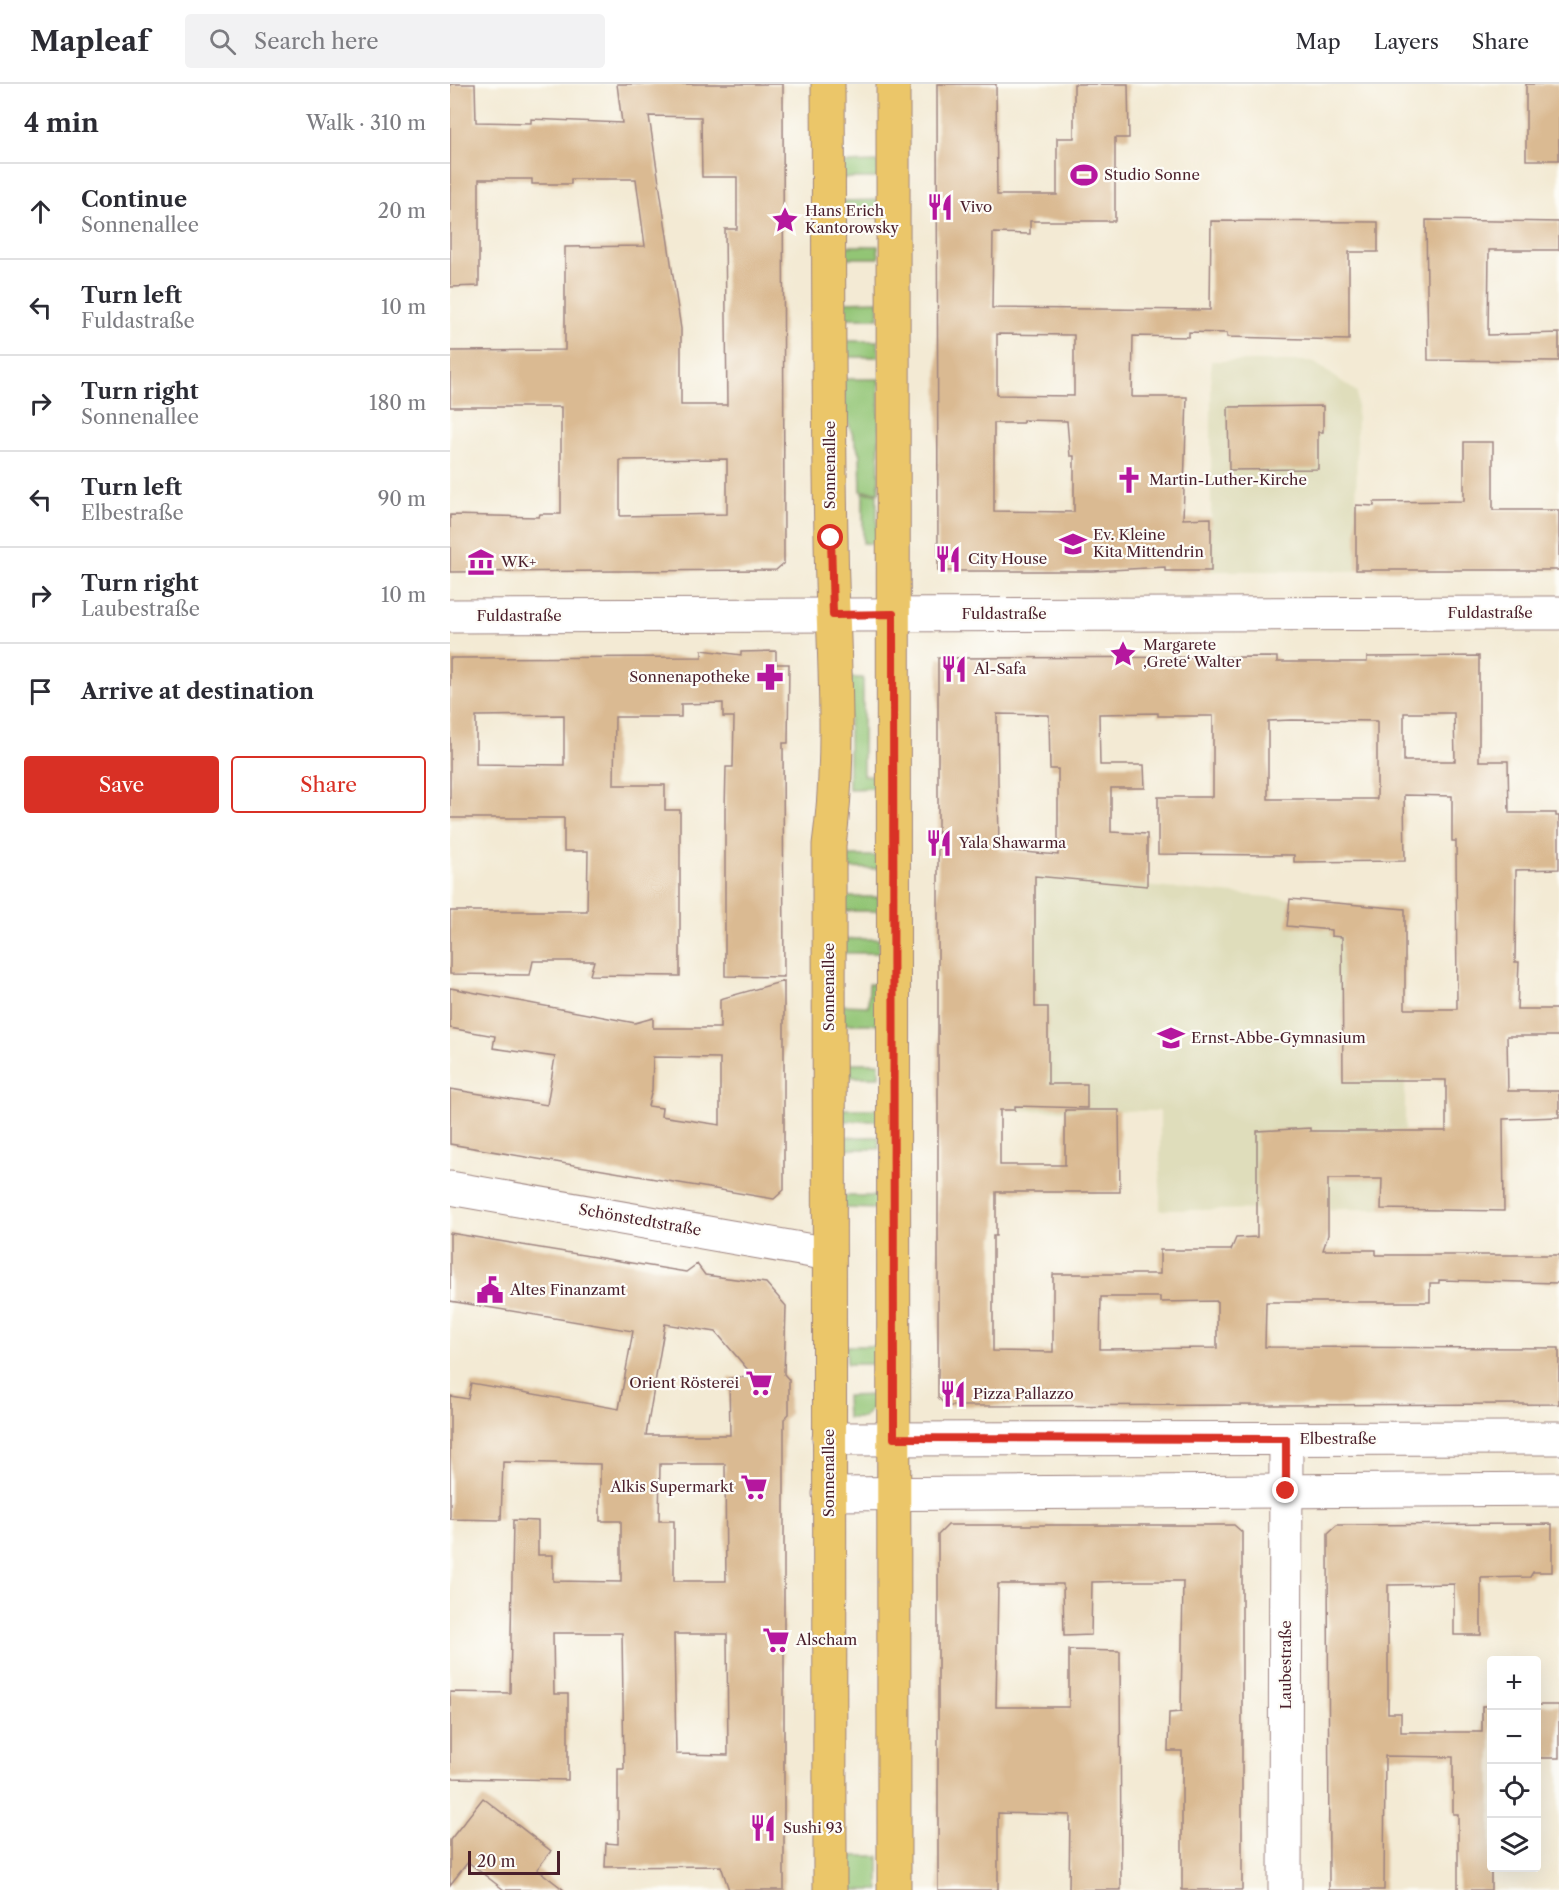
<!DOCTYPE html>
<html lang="en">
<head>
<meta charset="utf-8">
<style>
	body { margin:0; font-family:"Libre Caslon Text",serif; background:#f2f2f3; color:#2b2b33 }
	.controls { position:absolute; right:18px; bottom:18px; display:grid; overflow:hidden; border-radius:6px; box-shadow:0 6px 24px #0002 }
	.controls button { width:54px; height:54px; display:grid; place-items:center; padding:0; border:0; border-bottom:2px solid #e1e1e2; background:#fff; color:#2b2b33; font:30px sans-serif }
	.scale { position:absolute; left:18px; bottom:15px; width:92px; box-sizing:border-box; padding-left:6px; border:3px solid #4a1f2b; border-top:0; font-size:16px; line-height:21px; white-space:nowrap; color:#4a1f2b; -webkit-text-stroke:4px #fdfcf7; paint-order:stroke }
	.stop { position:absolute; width:18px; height:18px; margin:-14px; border:4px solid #d93025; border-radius:50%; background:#fff }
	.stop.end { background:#d93025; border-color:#fff; box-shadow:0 2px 6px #0008 }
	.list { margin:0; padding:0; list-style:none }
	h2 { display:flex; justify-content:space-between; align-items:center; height:78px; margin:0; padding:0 24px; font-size:26px }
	h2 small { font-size:20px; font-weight:400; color:#7c7c81 }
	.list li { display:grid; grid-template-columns:39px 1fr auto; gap:18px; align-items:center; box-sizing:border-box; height:96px; padding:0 24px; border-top:2px solid #e1e1e2 }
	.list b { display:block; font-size:22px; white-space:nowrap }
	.list p { margin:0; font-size:20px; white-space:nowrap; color:#7c7c81 }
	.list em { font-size:20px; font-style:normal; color:#7c7c81 }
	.actions { display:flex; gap:12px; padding:18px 24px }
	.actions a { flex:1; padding:14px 0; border:2px solid #d93025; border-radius:6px; text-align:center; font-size:21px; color:#d93025 }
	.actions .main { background:#d93025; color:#fff }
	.icon { flex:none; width:33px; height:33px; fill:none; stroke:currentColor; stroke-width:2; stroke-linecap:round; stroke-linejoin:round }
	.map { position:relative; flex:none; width:1109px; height:1806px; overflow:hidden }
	header { display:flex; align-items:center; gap:36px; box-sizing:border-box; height:84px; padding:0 30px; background:#fff; border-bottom:2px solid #e1e1e2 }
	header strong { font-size:28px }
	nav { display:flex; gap:33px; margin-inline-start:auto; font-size:21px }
	.search { width:420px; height:54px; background:#f2f2f3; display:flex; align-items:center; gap:15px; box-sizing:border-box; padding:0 21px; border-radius:6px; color:#7c7c81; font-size:22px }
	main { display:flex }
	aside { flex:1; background:#fff }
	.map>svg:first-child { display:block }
	.built { fill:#dfddbb }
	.green { fill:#92c575; stroke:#6e7250; stroke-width:1.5 }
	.building { fill:#daba92; fill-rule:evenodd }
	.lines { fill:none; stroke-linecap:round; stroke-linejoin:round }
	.minor-casing { stroke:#9e8480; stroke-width:35 }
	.major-casing { stroke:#9e8480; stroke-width:35 }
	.minor { stroke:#fff; stroke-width:33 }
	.major { stroke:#ebc669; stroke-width:33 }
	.route { stroke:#d93025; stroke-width:8 }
	.labels { text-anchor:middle; stroke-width:4.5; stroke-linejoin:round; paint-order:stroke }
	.poi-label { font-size:15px; fill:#4a1f2b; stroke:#fdfcf7; text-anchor:start }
	.street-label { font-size:15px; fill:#4a1f2b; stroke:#fdfcf7 }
</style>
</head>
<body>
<header>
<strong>Mapleaf</strong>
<div class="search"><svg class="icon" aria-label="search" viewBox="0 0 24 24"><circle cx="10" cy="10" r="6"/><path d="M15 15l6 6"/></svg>Search here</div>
<nav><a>Map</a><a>Layers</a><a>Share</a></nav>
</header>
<main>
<aside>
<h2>4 min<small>Walk · 310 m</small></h2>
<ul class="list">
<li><svg class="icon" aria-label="ahead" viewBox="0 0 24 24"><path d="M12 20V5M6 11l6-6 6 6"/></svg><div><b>Continue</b><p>Sonnenallee</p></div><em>20 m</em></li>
<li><svg class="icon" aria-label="left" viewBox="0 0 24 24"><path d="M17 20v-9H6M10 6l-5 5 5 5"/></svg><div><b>Turn left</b><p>Fuldastraße</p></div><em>10 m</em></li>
<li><svg class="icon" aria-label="right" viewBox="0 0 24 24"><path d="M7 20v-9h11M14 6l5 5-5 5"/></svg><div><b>Turn right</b><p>Sonnenallee</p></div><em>180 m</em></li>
<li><svg class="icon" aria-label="left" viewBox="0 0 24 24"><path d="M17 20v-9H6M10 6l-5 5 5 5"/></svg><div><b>Turn left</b><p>Elbestraße</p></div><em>90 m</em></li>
<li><svg class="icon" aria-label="right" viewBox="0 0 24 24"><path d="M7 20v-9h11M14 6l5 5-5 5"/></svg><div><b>Turn right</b><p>Laubestraße</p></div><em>10 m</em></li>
<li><svg class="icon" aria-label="arrive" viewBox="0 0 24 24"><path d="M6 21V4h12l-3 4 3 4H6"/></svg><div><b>Arrive at destination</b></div></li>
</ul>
<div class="actions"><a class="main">Save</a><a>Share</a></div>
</aside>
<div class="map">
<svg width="1109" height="1806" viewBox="0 0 1109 1806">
	<rect width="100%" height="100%" fill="#fdfcf7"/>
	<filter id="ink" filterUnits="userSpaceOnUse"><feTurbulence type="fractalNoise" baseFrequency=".0167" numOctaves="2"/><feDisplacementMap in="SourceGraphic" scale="12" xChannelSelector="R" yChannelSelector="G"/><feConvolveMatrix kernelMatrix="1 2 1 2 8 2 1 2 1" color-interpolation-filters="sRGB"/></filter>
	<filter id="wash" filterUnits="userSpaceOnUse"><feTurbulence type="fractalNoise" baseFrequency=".008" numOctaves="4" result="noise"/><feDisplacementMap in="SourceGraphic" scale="24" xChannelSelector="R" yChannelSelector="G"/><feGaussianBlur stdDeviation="1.35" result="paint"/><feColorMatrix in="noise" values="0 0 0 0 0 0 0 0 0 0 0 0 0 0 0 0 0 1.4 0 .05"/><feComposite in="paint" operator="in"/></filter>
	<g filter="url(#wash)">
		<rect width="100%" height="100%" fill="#f3ead4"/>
		<!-- built -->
		<g class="built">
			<polygon points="761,277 862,277 907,308 906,487 761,487"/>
			<polygon points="488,784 955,825 955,1125 710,1126 710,1027 488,1026 488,936 491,936 491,891 487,891"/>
		</g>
		<!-- green -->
		<g class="green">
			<polygon points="428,78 428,94 393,94 393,79"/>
			<polygon points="428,116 428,133 393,133 393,117"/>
			<polygon points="393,162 428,162 429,174 393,174"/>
			<polygon points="429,217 429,234 393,234 393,218"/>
			<polygon points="393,257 428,257 429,273 393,273"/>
			<polygon points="393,295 429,295 429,408 411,407 410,371 396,332"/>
			<polygon points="413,409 427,409 427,460 413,459"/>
			<polygon points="399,594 413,594 413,691 429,692 429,704 399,705"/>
			<polygon points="393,772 429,772 429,785 393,784"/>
			<rect x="393" y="813" width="36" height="14"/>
			<rect x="393" y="855" width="36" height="14"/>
			<polygon points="419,900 429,900 429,940 393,940 393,921 418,922"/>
			<rect x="393" y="979" width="36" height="14"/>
			<rect x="393" y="1025" width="36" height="12"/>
			<rect x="393" y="1053" width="36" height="12"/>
			<polygon points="393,1112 429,1112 429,1125 393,1124"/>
			<polygon points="396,1262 427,1262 427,1280 397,1280"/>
			<polygon points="427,1311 427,1319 413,1334 397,1334 396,1312"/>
			<rect x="393" y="1772" width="36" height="34"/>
		</g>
		<g id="blocks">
			<!-- building -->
			<g class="building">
				<path d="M0 0H25L26 38 81 39V35L172 39 167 0H333L334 479 326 486 0 488V431L89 433 90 430H111V323H0V267L115 266V163L195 162 186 95H121V100H82V95H29V202L0 203ZM199 32 251 33 252 93H287V145H275L277 321H231V245ZM277 375V430L170 432V376Z"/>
				<path d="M487 0H546L547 111H607V54H624V0H678L679 54H665V137H580V150L543 149 542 224 760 226 761 137 928 138V168H899V256L777 253V249L739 248V253L683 252 682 313H737L733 435 761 434V487H715V483L643 487H488ZM547 250 624 251V312L547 311ZM573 336 617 337 620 372H624V428L544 427V339H573Z"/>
				<rect x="1076" y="0" width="33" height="76"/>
				<polygon points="976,136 1109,138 1109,166 1039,166 1038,251 1109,249 1109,277 978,276"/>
				<polygon points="873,322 873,348 868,348 868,385 779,386 778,323"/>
				<polygon points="1014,358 1043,358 1043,426 1109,426 1109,486 906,486 906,421 924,422 924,418 1014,417"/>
				<path d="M252 566 291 571V568L326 567V580H339L338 659H333L334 893 275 892V726L276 683H283L284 633H273V619L231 620V633H165L164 701H215V726H230V892L140 891 144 877H83L80 891 0 890V827H137L138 767H114V734H0V574L252 573ZM114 631V681L26 680V632Z"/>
				<path d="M1029 572V677H1058L1059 729H1106V732H1109V785L1066 786 1065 878H1069L1067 925H1109V952H1057L1058 1007H1109V1033L1053 1035 1054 1127 931 1125 932 1095H878V1151L873 1166H926V1171H1109V1199L989 1196V1199H980V1218H816L815 1263 1109 1264V1320L496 1322 488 1313V574L827 573V578H917V573ZM708 629V632H763V713H708V770L844 771V778L955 777 954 711 1002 712V757H1006L1007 925H955V825L840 815 837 842 881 846V852L892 853 893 996H996V1047H860V1044L807 1047V1153L786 1154 781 1166H710V1190H603V1268L543 1267V1152H546V1108H670L669 1026H615V1081H550V1026H565V1022L637 1024V1000H598V923H585V792L697 802V750L661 748V704H695L694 681H650L649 630ZM954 629H1004L1005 677H954ZM547 630 599 631 600 685H608V771L549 766ZM841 636 927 637V715H818V637ZM651 1213H710V1218L767 1217V1264L650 1265Z"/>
				<path d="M334 897V1106L324 1115 0 1060V1005L97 1021 105 973 43 964 45 952 0 944V904L185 939 203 934V944H270V915ZM203 973 270 974V1041L211 1032 212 1024 198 1022 202 1006Z"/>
				<path d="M0 1149 236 1188 247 1180 255 1191 316 1199 336 1222 334 1290 339 1296V1330L334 1335V1806H279L271 1782 155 1783 156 1759 168 1760V1685H174L172 1549H103L104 1610H118V1696L0 1694V1608L60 1609 63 1436 88 1437V1471H103V1497L171 1498V1437H150V1380L53 1378 51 1436 0 1435V1312L18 1315 21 1299 169 1325 183 1247 0 1217ZM215 1240 266 1248 304 1293 279 1294 280 1351H196ZM210 1380H275L276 1497H224V1437H209ZM224 1550H277L278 1671 226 1670Z"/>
				<polygon points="1102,1440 1102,1488 1083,1488 1080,1493 1031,1494 1031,1551 1004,1551 1004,1500 938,1501 938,1629 951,1629 951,1648 1032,1648 1032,1622 1041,1622 1041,1806 1008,1806 1008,1730 1003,1730 1003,1673 935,1672 934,1806 879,1806 878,1449 887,1441"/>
				<polygon points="498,1441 784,1441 792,1448 792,1806 732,1806 732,1667 718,1667 719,1629 731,1628 733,1497 686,1497 642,1498 641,1551 614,1552 613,1500 548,1500 546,1623 619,1623 619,1566 670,1567 671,1806 619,1806 620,1731 548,1729 548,1806 488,1806 488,1451"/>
				<rect x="1086" y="1621" width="23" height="53"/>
				<polygon points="33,1714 101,1767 87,1785 114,1806 54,1806 18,1778 0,1801 0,1756"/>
			</g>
		</g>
	</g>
	<g filter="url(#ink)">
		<use href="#blocks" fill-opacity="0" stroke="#9e8480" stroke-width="1.5"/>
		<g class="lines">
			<defs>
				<g id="minor">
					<polyline points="0,532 1109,529"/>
					<polyline points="0,1104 379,1170"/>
					<polyline points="379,1355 1109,1354"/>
					<polyline points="379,1410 1109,1405"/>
					<polyline points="835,1806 836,1355"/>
				</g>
				<g id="major">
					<path d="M378 0C379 151 378 302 381 453 382 555 393 659 379 761L380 1806"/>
					<polyline points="443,0 444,1806"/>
				</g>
			</defs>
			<!-- minor casing -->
			<use href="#minor" class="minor-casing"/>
			<!-- major casing -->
			<use href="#major" class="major-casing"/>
			<!-- minor -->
			<use href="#minor" class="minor"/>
			<!-- major -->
			<use href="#major" class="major"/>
		</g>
	</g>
	<g class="lines" filter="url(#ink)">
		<!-- route -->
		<polyline class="route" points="381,454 383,531 443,530 444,1354 836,1355 836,1407"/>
	</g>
	<!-- icons -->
	<defs>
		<symbol id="stadium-bare" viewBox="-9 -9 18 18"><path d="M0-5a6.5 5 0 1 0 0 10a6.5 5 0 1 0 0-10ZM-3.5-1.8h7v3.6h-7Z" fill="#b5179e" stroke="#fdfcf7" stroke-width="2.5" paint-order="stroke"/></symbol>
		<symbol id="restaurant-bare" viewBox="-9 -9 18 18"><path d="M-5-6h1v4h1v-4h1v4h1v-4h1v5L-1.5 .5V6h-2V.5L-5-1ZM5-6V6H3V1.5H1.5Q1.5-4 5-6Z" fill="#b5179e" stroke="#fdfcf7" stroke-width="2.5" paint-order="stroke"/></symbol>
		<symbol id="sight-bare" viewBox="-9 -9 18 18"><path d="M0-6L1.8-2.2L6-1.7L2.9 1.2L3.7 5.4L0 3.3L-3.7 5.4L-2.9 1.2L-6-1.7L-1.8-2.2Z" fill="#b5179e" stroke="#fdfcf7" stroke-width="2.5" paint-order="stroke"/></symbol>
		<symbol id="church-bare" viewBox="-9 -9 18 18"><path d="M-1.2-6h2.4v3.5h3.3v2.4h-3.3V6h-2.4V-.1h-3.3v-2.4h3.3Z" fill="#b5179e" stroke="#fdfcf7" stroke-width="2.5" paint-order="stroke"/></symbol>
		<symbol id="school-bare" viewBox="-9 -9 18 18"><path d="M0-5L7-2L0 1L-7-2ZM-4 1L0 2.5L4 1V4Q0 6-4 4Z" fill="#b5179e" stroke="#fdfcf7" stroke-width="2.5" paint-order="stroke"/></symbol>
		<symbol id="museum-bare" viewBox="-9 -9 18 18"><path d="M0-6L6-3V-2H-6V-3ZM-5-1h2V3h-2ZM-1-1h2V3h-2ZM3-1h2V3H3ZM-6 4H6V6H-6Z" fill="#b5179e" stroke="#fdfcf7" stroke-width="2.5" paint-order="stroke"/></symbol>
		<symbol id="pharmacy-bare" viewBox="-9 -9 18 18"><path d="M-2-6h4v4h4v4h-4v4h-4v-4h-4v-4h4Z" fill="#b5179e" stroke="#fdfcf7" stroke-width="2.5" paint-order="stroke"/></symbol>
		<symbol id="civic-bare" viewBox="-9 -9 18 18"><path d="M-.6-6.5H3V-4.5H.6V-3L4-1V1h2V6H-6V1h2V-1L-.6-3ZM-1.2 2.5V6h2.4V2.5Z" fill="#b5179e" stroke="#fdfcf7" stroke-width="2.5" paint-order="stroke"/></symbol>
		<symbol id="supermarket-bare" viewBox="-9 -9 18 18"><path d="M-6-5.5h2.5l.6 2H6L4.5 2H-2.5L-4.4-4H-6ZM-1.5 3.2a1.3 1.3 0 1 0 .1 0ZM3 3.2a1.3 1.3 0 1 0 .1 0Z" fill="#b5179e" stroke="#fdfcf7" stroke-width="2.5" paint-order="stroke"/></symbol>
	</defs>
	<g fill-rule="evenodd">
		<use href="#stadium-bare" x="615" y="72" width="38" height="38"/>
		<use href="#restaurant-bare" x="471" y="104" width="38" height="38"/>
		<use href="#sight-bare" x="316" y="117" width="38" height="38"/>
		<use href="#church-bare" x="660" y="377" width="38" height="38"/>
		<use href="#school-bare" x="604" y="441" width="38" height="38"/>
		<use href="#restaurant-bare" x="479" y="456" width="38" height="38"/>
		<use href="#museum-bare" x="12" y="459" width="38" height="38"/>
		<use href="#sight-bare" x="654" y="551" width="38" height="38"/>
		<use href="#restaurant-bare" x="485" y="566" width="38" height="38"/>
		<use href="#pharmacy-bare" x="301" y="574" width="38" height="38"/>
		<use href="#restaurant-bare" x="470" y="740" width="38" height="38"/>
		<use href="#school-bare" x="702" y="935" width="38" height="38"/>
		<use href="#civic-bare" x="21" y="1187" width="38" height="38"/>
		<use href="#supermarket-bare" x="290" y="1280" width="38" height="38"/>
		<use href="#restaurant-bare" x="484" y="1291" width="38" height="38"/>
		<use href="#supermarket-bare" x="285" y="1384" width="38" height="38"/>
		<use href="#supermarket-bare" x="307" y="1537" width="38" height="38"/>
		<use href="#restaurant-bare" x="294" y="1725" width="38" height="38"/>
	</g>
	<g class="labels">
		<!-- poi labels -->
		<g class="poi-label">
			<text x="654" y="96">Studio Sonne</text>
			<text x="510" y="128">Vivo</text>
			<text x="355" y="132">Hans Erich<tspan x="355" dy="17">Kantorowsky</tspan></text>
			<text x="699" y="401">Martin-Luther-Kirche</text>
			<text x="643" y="456">Ev. Kleine<tspan x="643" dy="17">Kita Mittendrin</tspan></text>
			<text x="518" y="480">City House</text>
			<text x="51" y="483">WK+</text>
			<text x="693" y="566">Margarete<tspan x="693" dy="17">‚Grete‘ Walter</tspan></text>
			<text x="524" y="590">Al-Safa</text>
			<text x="300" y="598" text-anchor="end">Sonnenapotheke</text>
			<text x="509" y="764">Yala Shawarma</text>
			<text x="741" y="959">Ernst-Abbe-Gymnasium</text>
			<text x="60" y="1211">Altes Finanzamt</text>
			<text x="289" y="1304" text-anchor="end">Orient Rösterei</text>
			<text x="523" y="1315">Pizza Pallazzo</text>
			<text x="284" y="1408" text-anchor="end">Alkis Supermarkt</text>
			<text x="346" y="1561">Alscham</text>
			<text x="333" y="1749">Sushi 93</text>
		</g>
		<!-- street labels -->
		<g class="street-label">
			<text transform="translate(380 381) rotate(-90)" y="5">Sonnenallee</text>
			<text x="1040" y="534">Fuldastraße</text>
			<text x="554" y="535">Fuldastraße</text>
			<text x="69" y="537">Fuldastraße</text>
			<text transform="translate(379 903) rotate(-90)" y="5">Sonnenallee</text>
			<text transform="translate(190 1136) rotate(10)" y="5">Schönstedtstraße</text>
			<text x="888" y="1360">Elbestraße</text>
			<text transform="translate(379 1389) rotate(-90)" y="5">Sonnenallee</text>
			<text transform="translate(836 1581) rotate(-90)" y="5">Laubestraße</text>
		</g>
	</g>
</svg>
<div class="controls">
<button>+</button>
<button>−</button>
<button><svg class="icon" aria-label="locate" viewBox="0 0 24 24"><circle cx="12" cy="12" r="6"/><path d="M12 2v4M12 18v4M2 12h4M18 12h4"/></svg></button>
<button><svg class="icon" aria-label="layers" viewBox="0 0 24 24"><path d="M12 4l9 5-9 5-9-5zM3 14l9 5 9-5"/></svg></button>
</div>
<div class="scale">20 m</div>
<div class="stop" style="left:381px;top:454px"></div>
<div class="stop end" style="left:836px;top:1407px"></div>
</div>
</main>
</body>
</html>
